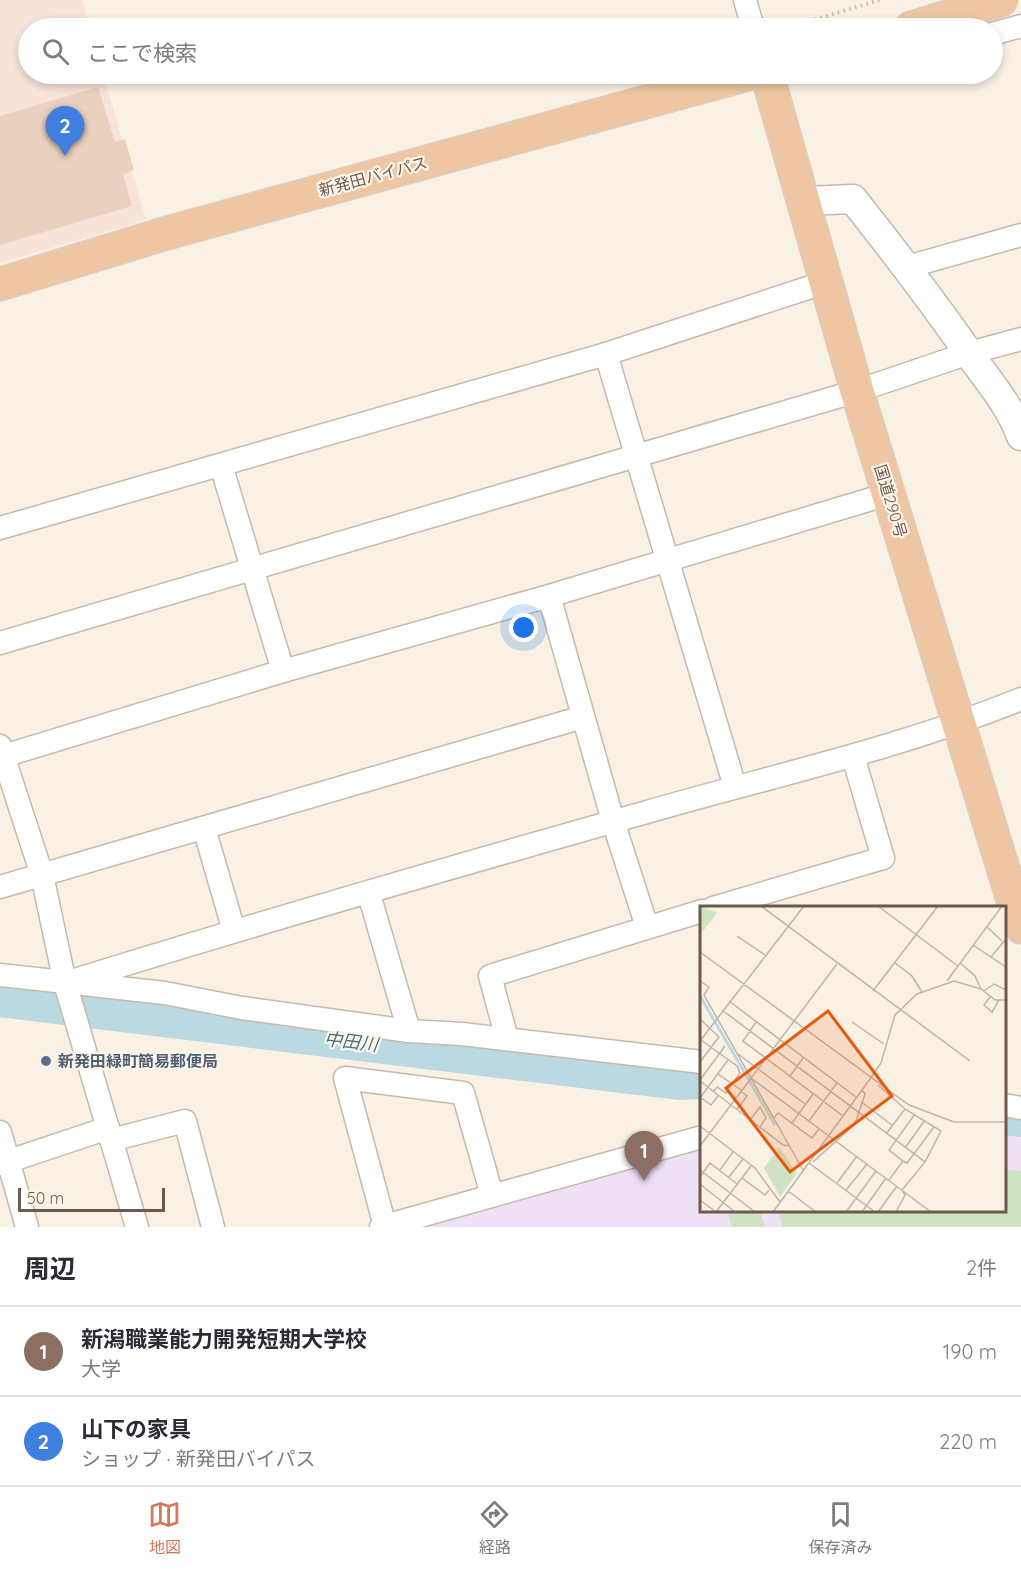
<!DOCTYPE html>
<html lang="ja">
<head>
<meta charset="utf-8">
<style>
	body { margin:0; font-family:Quicksand,"Noto Sans JP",sans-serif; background:#f2f2f3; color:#2b2b33 }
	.scale { position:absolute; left:18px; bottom:15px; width:147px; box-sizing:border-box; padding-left:6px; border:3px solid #6e594d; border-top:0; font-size:16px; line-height:21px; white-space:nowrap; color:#6e594d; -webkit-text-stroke:4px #fcf5e9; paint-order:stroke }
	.you { position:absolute; left:524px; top:628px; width:21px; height:21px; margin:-15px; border:4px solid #fff; border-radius:50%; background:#1a73e8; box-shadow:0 0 0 9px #1a73e833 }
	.badge { display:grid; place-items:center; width:39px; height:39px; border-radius:50%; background:#d47657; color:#fff; font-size:20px; font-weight:700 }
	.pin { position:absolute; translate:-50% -50px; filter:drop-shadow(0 2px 3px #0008) }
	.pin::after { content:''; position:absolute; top:32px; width:21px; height:18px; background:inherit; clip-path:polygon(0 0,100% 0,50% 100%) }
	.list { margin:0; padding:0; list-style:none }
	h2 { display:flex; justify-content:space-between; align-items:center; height:78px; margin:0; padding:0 24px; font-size:26px }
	h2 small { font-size:20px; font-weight:400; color:#7c7c81 }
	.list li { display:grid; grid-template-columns:39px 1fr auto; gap:18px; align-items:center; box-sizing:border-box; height:90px; padding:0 24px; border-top:2px solid #e1e1e2 }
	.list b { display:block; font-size:22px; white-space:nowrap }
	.list p { margin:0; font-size:20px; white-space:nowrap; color:#7c7c81 }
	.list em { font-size:20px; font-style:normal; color:#7c7c81 }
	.icon { flex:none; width:33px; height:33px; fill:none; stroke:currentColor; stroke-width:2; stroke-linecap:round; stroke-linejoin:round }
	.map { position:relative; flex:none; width:1021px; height:1227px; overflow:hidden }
	.search { position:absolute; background:#fff; box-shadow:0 3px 9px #0003; left:18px; right:18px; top:18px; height:66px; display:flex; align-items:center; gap:15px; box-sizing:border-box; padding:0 21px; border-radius:33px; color:#7c7c81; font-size:22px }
	.sheet { height:258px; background:#fff }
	nav { display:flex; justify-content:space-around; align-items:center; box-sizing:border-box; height:84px; border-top:2px solid #e1e1e2; background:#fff; font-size:16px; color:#7c7c81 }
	nav a { display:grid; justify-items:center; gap:3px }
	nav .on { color:#d47657 }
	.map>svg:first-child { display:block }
	.commercial { fill:#f8e3d9 }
	.education { fill:#eee0f5 }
	.green { fill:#d0e4c4 }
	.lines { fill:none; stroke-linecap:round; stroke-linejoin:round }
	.river { stroke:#bbd9e0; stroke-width:36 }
	.building { fill:#ebd1bf }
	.minor-casing { stroke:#c8b9ac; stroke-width:25 }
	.tertiary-casing { stroke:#c8b9ac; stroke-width:31 }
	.trunk-casing { stroke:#d6d1cd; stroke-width:35 }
	.path { stroke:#cfb5a2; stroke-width:4; stroke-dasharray:1.5 4.5; stroke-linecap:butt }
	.minor { stroke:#fff; stroke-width:22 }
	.tertiary { stroke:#fff; stroke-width:28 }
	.trunk { stroke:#eec6a3; stroke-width:33 }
	.service-dot { fill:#5c6f8a; stroke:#fcf5e9; stroke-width:2 }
	.labels { text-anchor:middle; stroke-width:4.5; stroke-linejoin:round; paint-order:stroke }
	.street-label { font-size:16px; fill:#6e594d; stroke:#fcf5e9 }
	.service-label { font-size:16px; font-weight:bold; fill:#4e5e75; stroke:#fcf5e9; text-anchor:start }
	.water-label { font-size:18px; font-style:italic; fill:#4a747f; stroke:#fcf5e9 }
	.inset-river { fill:none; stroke:#bbd9e0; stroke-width:3 }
	.inset-road { fill:none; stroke:#c1b4a8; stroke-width:1.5 }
	.view { fill:#e8590c; fill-opacity:0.15; stroke:#e8590c; stroke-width:3 }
	.inset-edge { fill:none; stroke:#6e594d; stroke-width:3 }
</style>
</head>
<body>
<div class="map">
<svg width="1021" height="1227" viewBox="0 0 1021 1227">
	<rect width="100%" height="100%" fill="#f9f1e4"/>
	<!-- commercial -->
	<polygon class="commercial" points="0,0 82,0 90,28 28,28 28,74 103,74 146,220 0,263"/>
	<!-- education -->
	<polygon class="education" points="1005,1132 1021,1133 1021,1227 421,1227 701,1148 702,1210 1004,1210"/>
	<!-- green -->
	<g class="green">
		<polygon points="1005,1169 1021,1171 1021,1227 783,1227 778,1211 1004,1210"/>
		<polygon points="727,1211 760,1211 765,1227 732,1227"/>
	</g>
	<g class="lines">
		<!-- river -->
		<g class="river">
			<polyline points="0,999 679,1082 702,1081"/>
			<polyline points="1004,1117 1021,1119"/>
		</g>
	</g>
	<!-- building -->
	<polygon class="building" points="98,87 115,142 125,139 134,170 123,174 132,206 0,245 0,116"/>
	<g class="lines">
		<defs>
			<g id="minor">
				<polyline points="745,0 753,28"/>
				<polyline points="992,34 1021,26"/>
				<polyline points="907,267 1021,235"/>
				<polyline points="606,354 735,787"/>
				<polyline points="221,465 283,671"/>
				<polyline points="0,528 606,354 826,282"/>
				<polyline points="549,596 613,821 647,927"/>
				<polyline points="0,643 857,391 969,353 1021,339"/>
				<polyline points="0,746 42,875 65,983 137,1227"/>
				<polyline points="0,757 283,671 549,596 888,494"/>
				<polyline points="204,828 234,931"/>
				<polyline points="0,887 583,717"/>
				<polyline points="369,894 409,1031"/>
				<polyline points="713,908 883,858 853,756"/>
				<polyline points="0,975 165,993 242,1008 409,1031 462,1034 702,1062"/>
				<path d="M65 983C258 923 452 867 647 812 772 776 900 748 1021 699"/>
				<polyline points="507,1039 490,976 702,911"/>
				<polyline points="1004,1105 1021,1108"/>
				<polyline points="0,1132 27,1227"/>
				<polyline points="111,1140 185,1121 213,1227"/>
				<polyline points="0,1164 108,1128"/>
				<polyline points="385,1226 345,1078 463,1093 492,1195"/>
				<polyline points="381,1227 702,1137"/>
			</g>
			<path id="tertiary" d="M805 201 853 199C895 252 936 306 975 362 992 385 1011 408 1021 436"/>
			<g id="trunk">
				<polyline points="911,28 1001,0"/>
				<polyline points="767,74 857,391 1021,927"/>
				<polyline points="0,284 167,233 748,74"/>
			</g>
		</defs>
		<!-- minor casing -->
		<use href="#minor" class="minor-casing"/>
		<!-- tertiary casing -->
		<use href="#tertiary" class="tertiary-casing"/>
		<!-- trunk casing -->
		<use href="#trunk" class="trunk-casing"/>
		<!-- path -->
		<polyline class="path" points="786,28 880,0"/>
		<!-- minor -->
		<use href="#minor" class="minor"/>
		<!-- tertiary -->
		<use href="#tertiary" class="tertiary"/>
		<!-- trunk -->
		<use href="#trunk" class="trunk"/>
	</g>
	<!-- markers -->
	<circle class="service-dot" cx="46" cy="1061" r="6"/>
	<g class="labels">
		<!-- street labels -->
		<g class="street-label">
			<text transform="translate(373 176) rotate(-15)" y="6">新発田バイパス</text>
			<text transform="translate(891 501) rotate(73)" y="6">国道290号</text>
		</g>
		<!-- service labels -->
		<g class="service-label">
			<text x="58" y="1067">新発田緑町簡易郵便局</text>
		</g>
		<!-- water labels -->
		<g class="water-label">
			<text transform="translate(351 1042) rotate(7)" y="6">中田川</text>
		</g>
	</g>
	<!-- overview -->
	<g transform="translate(700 906)">
		<rect width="306" height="306" fill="#f9f1e4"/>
		<path d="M1 0 17 7 0 29V2ZM79 241 97 267 80 291 64 262Z" fill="#d0e4c4"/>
		<path class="inset-river" d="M0 90 75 219"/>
		<path class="inset-road" d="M61 0 270 155M178 0 258 60M287 21 302 35M37 30 65 49M273 39 306 61M0 46 209 199 254 216H306M291 51 306 33M195 57 212 70 222 86M260 57 275 70 281 83M0 75 9 81 4 89 103 264M247 75 302 0M173 85 238 0M284 85 294 78 306 84M290 91 284 99 292 106 299 94M29 95 156 191M22 104 225 256 202 284 205 289 196 306M0 113 19 131 0 156M56 116 43 135 143 210M152 116 184 138M1 134 37 160 40 167 26 187 17 181 13 186M0 135 104 0M38 148 105 198M18 168 41 184M90 170 103 152M51 172 231 306M170 173 181 157 195 109 217 88 254 75 281 83 295 94H306M0 174 25 140M0 175 83 239 90 240M178 179 205 203 241 225 225 256M0 191 11 199 18 190M0 192 28 154M163 197 193 220M37 203 47 190 40 185M215 208 189 244 203 255 207 257 234 221M74 212 78 207 112 232 119 223M50 214 60 201 66 212 60 221M109 215 137 177M92 217 113 188M0 220 55 262 80 296M186 228 205 203M0 240 137 58M205 242 225 214M113 256 155 218 165 188 162 184M109 257 175 306M0 264 55 306M20 264 33 246M0 271 10 257 37 278M29 271 43 253M42 272 65 289 69 284M189 274 203 255M137 277 157 250M0 278 35 306M146 284 167 258M88 285 116 306M0 294 16 306M16 306 51 260M73 306 170 173M146 306 176 265M162 306 186 272M178 306 197 280"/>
		<path class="view" d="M128 105 192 190 90 266 26 182Z"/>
		<rect width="306" height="306" class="inset-edge"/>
	</g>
</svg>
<div class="scale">50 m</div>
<div class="you"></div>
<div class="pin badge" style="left:644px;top:1181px;background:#8d6e63">1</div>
<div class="pin badge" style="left:65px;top:156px;background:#3f7fe0">2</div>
<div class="search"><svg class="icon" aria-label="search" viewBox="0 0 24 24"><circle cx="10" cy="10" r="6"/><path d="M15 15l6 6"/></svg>ここで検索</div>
</div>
<section class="sheet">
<h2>周辺<small>2件</small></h2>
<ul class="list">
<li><span class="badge" style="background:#8d6e63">1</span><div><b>新潟職業能力開発短期大学校</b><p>大学</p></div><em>190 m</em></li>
<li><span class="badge" style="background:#3f7fe0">2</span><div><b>山下の家具</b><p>ショップ · 新発田バイパス</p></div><em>220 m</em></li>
</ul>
</section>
<nav>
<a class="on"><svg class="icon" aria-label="map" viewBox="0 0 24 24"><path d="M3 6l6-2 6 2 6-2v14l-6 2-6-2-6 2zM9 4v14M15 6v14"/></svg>地図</a>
<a><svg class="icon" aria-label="directions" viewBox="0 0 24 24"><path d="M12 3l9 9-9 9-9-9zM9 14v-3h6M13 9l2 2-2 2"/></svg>経路</a>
<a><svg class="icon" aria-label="saved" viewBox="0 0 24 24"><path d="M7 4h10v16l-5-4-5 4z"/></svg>保存済み</a>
</nav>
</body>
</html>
